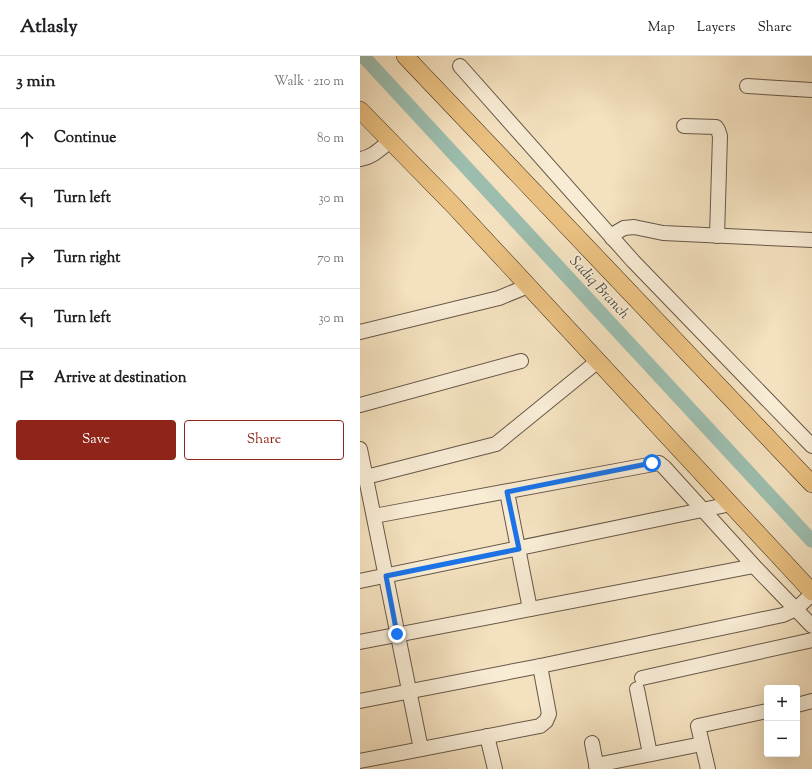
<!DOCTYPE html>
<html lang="en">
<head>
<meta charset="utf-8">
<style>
	body { margin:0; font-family:"Sorts Mill Goudy",serif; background:#f2f2f2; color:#202124 }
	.controls { position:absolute; right:12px; bottom:12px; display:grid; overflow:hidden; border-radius:4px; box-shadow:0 4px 16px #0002 }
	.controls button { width:36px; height:36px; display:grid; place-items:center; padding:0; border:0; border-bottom:1px solid #e0e0e0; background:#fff; color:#202124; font:20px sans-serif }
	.stop { position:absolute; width:12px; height:12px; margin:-9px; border:3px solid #1a73e8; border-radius:50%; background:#fff }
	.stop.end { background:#1a73e8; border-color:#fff; box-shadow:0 1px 4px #0008 }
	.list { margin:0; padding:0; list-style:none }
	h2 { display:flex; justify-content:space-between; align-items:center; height:52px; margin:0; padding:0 16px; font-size:17px }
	h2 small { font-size:13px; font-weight:400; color:#757577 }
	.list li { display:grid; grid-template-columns:26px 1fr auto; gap:12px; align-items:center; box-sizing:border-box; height:60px; padding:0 16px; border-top:1px solid #e0e0e0 }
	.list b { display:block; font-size:15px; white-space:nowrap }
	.list em { font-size:13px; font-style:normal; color:#757577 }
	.actions { display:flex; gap:8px; padding:12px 16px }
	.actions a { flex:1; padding:9px 0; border:1px solid #8f2418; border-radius:4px; text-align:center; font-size:14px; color:#8f2418 }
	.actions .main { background:#8f2418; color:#fff }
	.icon { flex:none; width:22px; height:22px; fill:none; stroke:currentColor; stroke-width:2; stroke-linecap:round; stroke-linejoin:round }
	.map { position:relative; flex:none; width:452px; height:713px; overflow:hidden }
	header { display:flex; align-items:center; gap:24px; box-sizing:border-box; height:56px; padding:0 20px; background:#fff; border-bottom:1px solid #e0e0e0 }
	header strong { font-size:19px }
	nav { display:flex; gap:22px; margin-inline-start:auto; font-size:14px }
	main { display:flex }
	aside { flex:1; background:#fff }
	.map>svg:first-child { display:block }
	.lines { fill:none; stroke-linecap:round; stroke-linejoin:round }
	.canal { stroke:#9cbeaf; stroke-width:14 }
	.minor-casing { stroke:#665747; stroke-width:16 }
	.major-casing { stroke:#36291f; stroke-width:18 }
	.minor { stroke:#f8ecd5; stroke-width:14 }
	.major { stroke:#eac080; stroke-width:17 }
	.route { stroke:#1a73e8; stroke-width:5 }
	.labels { text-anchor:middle; stroke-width:3; stroke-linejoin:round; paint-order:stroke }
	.water-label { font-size:15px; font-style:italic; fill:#504e43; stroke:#f8ecd5 }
</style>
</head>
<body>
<header>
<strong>Atlasly</strong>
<nav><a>Map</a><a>Layers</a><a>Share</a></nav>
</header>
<main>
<aside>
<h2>3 min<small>Walk · 210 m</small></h2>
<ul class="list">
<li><svg class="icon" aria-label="ahead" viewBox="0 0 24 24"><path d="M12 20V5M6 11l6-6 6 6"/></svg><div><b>Continue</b></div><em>80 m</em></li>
<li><svg class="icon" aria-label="left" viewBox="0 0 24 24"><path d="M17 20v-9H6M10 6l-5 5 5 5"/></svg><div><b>Turn left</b></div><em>30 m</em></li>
<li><svg class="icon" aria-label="right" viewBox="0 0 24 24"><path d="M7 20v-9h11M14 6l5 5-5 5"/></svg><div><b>Turn right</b></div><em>70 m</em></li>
<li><svg class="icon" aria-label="left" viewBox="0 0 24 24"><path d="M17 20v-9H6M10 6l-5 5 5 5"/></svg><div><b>Turn left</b></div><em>30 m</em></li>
<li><svg class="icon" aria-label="arrive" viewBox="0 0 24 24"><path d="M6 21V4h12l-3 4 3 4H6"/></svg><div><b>Arrive at destination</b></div></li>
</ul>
<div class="actions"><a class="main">Save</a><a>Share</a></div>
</aside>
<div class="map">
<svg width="452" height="713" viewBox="0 0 452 713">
	<rect width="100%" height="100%" fill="#f4e1bf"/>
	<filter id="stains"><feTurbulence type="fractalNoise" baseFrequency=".005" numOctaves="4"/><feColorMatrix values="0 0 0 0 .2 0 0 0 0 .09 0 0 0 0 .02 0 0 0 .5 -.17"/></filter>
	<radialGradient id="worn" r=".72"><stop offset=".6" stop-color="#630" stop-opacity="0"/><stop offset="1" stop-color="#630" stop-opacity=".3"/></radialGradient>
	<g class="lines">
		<!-- canal -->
		<polyline class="canal" points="3,0 452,485"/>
		<defs>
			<g id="minor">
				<polyline points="100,10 273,205 452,390"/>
				<polyline points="387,30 452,34"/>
				<polyline points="324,70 356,71 358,74 360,80 357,180"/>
				<path d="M0 103C13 101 20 93 30 85"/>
				<polyline points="252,182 257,176 264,172 274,171 303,177 452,184"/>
				<polyline points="0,276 139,242 168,230"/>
				<polyline points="0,349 161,305"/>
				<polyline points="0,393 61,693"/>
				<polyline points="6,421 136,388 238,305"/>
				<polyline points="147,436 170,553"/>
				<polyline points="14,460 299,407 304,411 394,510 452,570"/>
				<polyline points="0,525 371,448"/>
				<polyline points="0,586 394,510"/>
				<polyline points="282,622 452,584"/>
				<polyline points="277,633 290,698"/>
				<polyline points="0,645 180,610 423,559 436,553 452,538"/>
				<polyline points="437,649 452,645"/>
				<polyline points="127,680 135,713"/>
				<polyline points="232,687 237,713"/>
				<polyline points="0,705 180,670 186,665 189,658 180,610"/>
				<polyline points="236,709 342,688"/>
				<polyline points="348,713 338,670 407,655"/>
			</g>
			<g id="major">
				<polyline points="45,0 452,428"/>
				<polyline points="0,54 94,150 452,536"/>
			</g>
		</defs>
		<!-- minor casing -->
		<use href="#minor" class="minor-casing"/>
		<!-- major casing -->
		<use href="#major" class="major-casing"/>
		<!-- minor -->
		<use href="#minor" class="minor"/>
		<!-- major -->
		<use href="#major" class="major"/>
	</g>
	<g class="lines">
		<!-- route -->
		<polyline class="route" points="37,578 26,520 159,493 147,436 292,407"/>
	</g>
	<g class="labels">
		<!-- water labels -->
		<g class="water-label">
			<text transform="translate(240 231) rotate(47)" y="5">Sadiq Branch</text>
		</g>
	</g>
	<rect width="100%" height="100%" filter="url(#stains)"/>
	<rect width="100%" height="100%" fill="url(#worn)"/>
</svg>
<div class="controls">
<button>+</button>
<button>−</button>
</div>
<div class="stop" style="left:292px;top:407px"></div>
<div class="stop end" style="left:37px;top:578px"></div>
</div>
</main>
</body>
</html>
